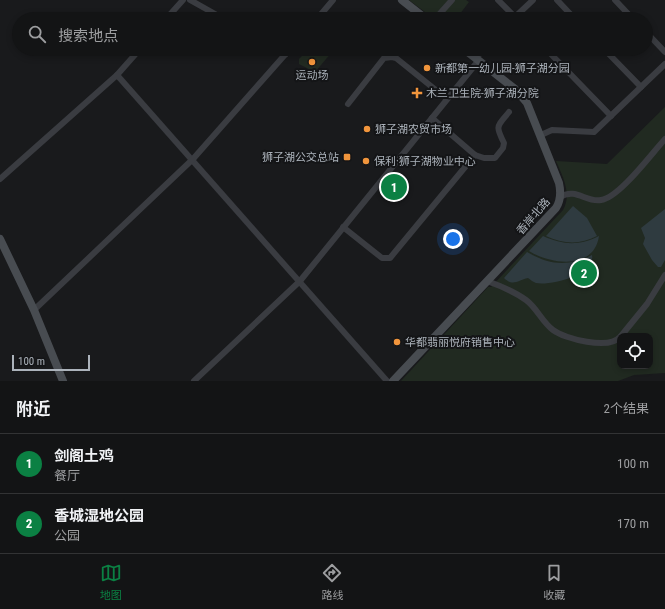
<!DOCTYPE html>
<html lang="zh">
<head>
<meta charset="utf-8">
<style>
	body { margin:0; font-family:"Roboto Condensed","Noto Sans SC",sans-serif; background:#202122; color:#f1f3f6 }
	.controls { position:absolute; right:12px; bottom:12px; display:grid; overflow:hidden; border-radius:8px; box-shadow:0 2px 6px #0003 }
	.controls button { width:36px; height:36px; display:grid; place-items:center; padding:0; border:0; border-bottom:1px solid #323334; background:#131415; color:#f1f3f6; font:20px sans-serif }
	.scale { position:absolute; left:12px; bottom:10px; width:78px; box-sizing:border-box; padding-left:4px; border:2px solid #acb3bb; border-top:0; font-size:11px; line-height:14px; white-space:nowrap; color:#acb3bb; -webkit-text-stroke:3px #141517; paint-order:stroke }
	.you { position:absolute; left:453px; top:239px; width:14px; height:14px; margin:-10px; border:3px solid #fff; border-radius:50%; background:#1a73e8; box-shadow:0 0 0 6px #1a73e833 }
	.badge { display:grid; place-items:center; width:26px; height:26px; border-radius:50%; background:#0b8043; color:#fff; font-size:13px; font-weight:700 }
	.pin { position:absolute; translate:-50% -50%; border:2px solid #fff; box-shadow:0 1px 4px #0006 }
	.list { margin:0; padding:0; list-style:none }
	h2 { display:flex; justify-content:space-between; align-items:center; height:52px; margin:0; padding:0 16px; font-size:17px }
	h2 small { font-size:13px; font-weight:400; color:#9d9ea0 }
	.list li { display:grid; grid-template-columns:26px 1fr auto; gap:12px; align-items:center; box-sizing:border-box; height:60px; padding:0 16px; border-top:1px solid #323334 }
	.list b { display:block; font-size:15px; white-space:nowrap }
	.list p { margin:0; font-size:13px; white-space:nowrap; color:#9d9ea0 }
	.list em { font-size:13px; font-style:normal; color:#9d9ea0 }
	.icon { flex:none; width:22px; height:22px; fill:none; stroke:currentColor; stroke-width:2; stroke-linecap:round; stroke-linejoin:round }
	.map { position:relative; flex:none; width:665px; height:381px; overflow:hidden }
	.search { position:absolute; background:#131415; box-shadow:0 2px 6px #0003; left:12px; right:12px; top:12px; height:44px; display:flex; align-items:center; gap:10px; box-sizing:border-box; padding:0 14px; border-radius:22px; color:#9d9ea0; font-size:15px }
	.sheet { height:172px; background:#131415 }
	nav { display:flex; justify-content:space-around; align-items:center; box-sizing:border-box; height:56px; border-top:1px solid #323334; background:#131415; font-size:11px; color:#9d9ea0 }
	nav a { display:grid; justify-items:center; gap:2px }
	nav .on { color:#0b8043 }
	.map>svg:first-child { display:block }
	.green { fill:#212a21; fill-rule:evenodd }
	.water { fill:#2f3b40 }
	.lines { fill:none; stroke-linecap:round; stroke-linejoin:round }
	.street { stroke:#3a3c41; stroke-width:6 }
	.secondary { stroke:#484c51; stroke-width:8 }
	.poi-dot { fill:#f1953c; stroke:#141517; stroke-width:1.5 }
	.labels { text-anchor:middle; stroke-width:4; stroke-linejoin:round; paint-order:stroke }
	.poi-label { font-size:11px; fill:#acb3bb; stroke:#141517; text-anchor:start }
	.street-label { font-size:11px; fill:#acb3bb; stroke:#141517 }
</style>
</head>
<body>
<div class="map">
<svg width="665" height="381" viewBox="0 0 665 381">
	<rect width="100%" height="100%" fill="#191a1c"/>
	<!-- green -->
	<g class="green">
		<polygon points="409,0 449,0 433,18"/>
		<polygon points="455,0 466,0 469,2 456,19 438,19"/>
		<polygon points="309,49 332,49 332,52 315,72 299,64 299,59"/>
		<path d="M665 107V373L634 375 618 381H401L488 287H491L563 210C572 194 563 177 556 161L607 164ZM620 336H650V366H620Z"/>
	</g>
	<!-- water -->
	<g class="water">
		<path d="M573 206 587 218 597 236C580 245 563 244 546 236Z"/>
		<polygon points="665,209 665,260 661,267 658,267 652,260 643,244 645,238 641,228"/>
		<path d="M543 236C563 245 579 246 599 236 594 270 552 265 529 251Z"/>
		<path d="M527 252C549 265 568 267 592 255 596 275 550 286 536 283 533 282 531 280 528 278 518 280 513 287 504 278Z"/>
	</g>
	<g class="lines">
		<!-- street -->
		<g class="street">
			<polyline points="190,0 224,19"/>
			<polyline points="498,0 517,19"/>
			<polyline points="557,0 575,19"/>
			<polyline points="615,0 633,19"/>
			<polyline points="515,17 533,0"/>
			<polyline points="166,19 183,0"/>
			<polyline points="317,19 333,0"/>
			<polyline points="435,19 452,0"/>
			<polyline points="646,32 665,52"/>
			<polyline points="278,49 286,54"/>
			<polyline points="546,49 611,116"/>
			<polyline points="604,49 641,87"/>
			<polyline points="476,58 484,49"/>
			<polyline points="117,75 387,381"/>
			<polyline points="348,104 384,58 392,57 396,58 447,99"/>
			<path d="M432 118 475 155 484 158H495L503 148 504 143C495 125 497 127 509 112"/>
			<polyline points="541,135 552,130 594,132 665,64"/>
			<polyline points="0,179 117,75 140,49"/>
			<path d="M560 197C576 187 586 203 601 200 619 198 652 153 665 139"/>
			<polyline points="343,227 382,258 390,258 475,155"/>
			<path d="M487 281C501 286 515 292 526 300 537 308 542 322 553 330 565 339 609 350 620 337"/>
			<polyline points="34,310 193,159 290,49"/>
			<polyline points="621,336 647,304 665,275"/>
			<polyline points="194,381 300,281 479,60"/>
		</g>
		<!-- secondary -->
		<g class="secondary">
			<polyline points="402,0 426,19"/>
			<polyline points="0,239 34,310 63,381"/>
			<path d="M393 381 556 208C561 200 561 192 559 183L527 103 515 89 464 49"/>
		</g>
	</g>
	<!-- markers -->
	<g class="poi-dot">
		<circle cx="312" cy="62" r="4"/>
		<circle cx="427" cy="68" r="4"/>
		<path d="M415 87h4v4h4v4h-4v4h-4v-4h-4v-4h4z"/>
		<circle cx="367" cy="129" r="4"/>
		<rect x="343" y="153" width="8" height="8" rx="2"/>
		<circle cx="366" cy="161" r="4"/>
		<circle cx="397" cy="342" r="4"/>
	</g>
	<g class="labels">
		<!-- poi labels -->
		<g class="poi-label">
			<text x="435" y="72">新都第一幼儿园-狮子湖分园</text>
			<text x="312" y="79" text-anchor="middle">运动场</text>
			<text x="426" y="97">木兰卫生院-狮子湖分院</text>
			<text x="375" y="133">狮子湖农贸市场</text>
			<text x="339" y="161" text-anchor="end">狮子湖公交总站</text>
			<text x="374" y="165">保利·狮子湖物业中心</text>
			<text x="405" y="346">华都翡丽悦府销售中心</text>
		</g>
		<!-- street labels -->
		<g class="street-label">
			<text transform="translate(533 216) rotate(-49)" y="4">香岸北路</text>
		</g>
	</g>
</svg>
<div class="controls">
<button><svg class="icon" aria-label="locate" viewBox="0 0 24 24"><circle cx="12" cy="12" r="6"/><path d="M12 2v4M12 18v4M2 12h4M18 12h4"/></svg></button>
</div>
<div class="scale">100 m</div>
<div class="you"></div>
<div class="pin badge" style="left:394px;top:187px">1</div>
<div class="pin badge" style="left:584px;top:273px">2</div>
<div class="search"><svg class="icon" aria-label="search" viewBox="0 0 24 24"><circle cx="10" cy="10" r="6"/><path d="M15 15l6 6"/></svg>搜索地点</div>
</div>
<section class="sheet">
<h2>附近<small>2个结果</small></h2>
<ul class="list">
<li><span class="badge">1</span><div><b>剑阁土鸡</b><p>餐厅</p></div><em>100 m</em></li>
<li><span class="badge">2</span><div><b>香城湿地公园</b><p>公园</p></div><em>170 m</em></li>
</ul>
</section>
<nav>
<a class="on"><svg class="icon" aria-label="map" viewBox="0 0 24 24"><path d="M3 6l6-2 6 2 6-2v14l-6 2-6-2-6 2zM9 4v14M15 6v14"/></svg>地图</a>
<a><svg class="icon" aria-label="directions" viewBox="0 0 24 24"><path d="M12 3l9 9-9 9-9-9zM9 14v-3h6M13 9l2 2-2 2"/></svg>路线</a>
<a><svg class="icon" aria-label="saved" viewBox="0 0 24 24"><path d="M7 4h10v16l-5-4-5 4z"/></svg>收藏</a>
</nav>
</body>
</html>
